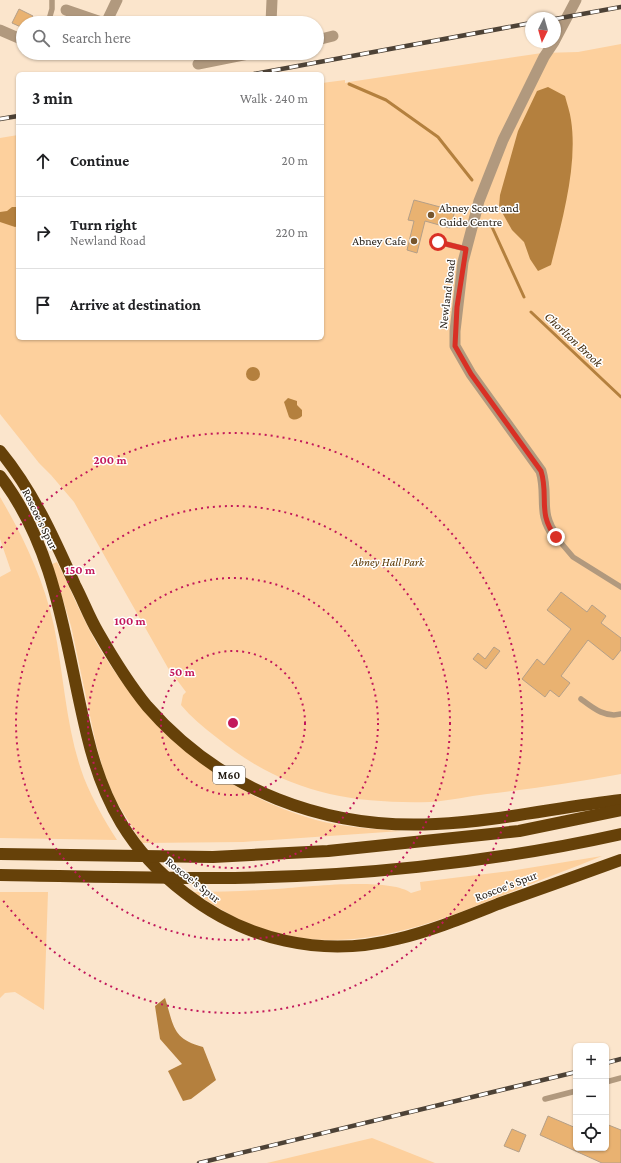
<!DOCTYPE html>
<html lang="en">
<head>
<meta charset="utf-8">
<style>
	body { margin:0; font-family:"Crimson Pro",serif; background:#f6f6f6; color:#202124 }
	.controls { position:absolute; right:12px; bottom:12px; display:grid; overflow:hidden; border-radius:6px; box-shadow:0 1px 3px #0004 }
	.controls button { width:36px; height:36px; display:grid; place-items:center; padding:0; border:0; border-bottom:1px solid #e0e0e0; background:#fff; color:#202124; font:20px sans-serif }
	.compass { position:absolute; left:525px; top:12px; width:36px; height:36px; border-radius:50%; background:#fff; box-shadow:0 1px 3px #0004; rotate:185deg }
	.stop { position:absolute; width:12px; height:12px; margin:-9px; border:3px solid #d93025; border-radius:50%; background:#fff }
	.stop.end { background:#d93025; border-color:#fff; box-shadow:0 1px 4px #0008 }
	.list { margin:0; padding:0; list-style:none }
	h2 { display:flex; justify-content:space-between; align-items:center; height:52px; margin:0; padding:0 16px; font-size:17px }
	h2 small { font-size:13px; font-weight:400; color:#757577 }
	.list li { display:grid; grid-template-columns:26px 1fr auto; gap:12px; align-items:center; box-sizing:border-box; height:72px; padding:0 16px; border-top:1px solid #e0e0e0 }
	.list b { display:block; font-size:15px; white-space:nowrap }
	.list p { margin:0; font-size:13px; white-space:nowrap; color:#757577 }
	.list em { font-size:13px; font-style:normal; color:#757577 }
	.icon { flex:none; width:22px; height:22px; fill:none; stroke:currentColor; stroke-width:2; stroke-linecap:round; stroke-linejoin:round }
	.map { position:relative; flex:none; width:621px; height:1163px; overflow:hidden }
	.search { position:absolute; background:#fff; box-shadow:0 1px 3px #0004; left:16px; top:16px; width:308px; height:44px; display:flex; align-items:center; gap:10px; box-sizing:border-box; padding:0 14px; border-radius:22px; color:#757577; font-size:15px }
	.panel { position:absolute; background:#fff; box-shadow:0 1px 3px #0004; left:16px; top:72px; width:308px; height:268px; border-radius:6px }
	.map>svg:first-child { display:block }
	.green { fill:#fdd09d }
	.water { fill:#b4803e }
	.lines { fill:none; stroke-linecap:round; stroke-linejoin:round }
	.stream { stroke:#b4803e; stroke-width:3 }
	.building { fill:#e9b271; stroke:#b49f88 }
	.lane { stroke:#b1997e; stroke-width:5.5 }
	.street { stroke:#b1997e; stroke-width:11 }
	.highway { stroke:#664109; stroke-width:12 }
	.rail-casing { stroke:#4d4236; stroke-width:4.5 }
	.rail { stroke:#fff; stroke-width:3; stroke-dasharray:9; stroke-linecap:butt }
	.route { stroke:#d93025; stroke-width:5 }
	.ring { fill:none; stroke:#c2185b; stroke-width:2; stroke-dasharray:2 4 }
	.poi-dot { fill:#77562d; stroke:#fff; stroke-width:1.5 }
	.labels { text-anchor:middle; stroke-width:3; stroke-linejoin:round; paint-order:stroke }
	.shield { fill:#fff; stroke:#66605a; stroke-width:1 }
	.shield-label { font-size:11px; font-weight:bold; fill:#241c13 }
	.poi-label { font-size:12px; fill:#241c13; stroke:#fff; text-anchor:start }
	.street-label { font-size:12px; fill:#241c13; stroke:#fff }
	.park-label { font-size:12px; font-style:italic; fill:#5a3600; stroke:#fff }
	.water-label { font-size:13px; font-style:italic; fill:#422b0e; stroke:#fff }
	.centre { fill:#c2185b; stroke:#fff; stroke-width:2 }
	.ring-label { font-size:12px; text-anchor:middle; font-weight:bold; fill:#c2185b; stroke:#fff; stroke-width:3; stroke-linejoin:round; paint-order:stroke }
</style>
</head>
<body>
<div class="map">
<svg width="621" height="1163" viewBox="0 0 621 1163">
	<rect width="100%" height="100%" fill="#fbe5cc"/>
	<!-- green -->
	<g class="green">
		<path d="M621 44V774C577 782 532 789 487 794 468 796 449 801 430 802 346 804 282 791 216 737 203 727 191 717 181 705L183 695 186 692 168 668 74 502 51 475 39 463 0 414V138L18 135V338H322V83L345 80V83L349 82 542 53 578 52Z"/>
		<path d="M0 497C23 536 44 580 54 626 64 676 66 730 84 778 93 800 104 820 117 840L0 838V577L11 571 0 539Z"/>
		<path d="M57 562C71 590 84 622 100 649 150 731 222 794 316 820 344 827 372 829 401 831L243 842 142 843 116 801 105 776 96 744 71 626 52 564Z"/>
		<path d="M602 856C570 869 538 881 506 894 435 923 361 952 284 935 251 928 221 911 194 892 222 892 250 891 277 889 306 887 389 877 411 893L421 890 420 882 510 871Z"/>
		<polygon points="0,892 48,892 44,1010 15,992 5,993 0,998"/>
		<polygon points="372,1138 435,1163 267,1163"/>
	</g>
	<!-- water -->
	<g class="water">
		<path d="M548 87 565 96C567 104 570 112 571 120 578 165 562 221 551 265L538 271 530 259 524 242 512 230 499 207 500 195 518 131 537 91Z"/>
		<polygon points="12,207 18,207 18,226 15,227 0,222 0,212 7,211"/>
		<circle cx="253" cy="374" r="7"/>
		<path d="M288 398 297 401V405L302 410V416C298 420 293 421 289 417L284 402Z"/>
		<path d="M165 998C174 1026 172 1039 203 1047L216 1080 191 1099 183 1101 168 1071 182 1064 160 1039 155 1006Z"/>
	</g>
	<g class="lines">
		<!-- stream -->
		<g class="stream">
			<polyline points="349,84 386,100 438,137 472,180"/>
			<polyline points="492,227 524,297"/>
			<polyline points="531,312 621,397"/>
		</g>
	</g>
	<!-- building -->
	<g class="building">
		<polygon points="19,9 33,16 29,23 23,23 23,28 12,23"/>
		<polygon points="414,200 455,211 450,228 425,221 417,253 407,250 414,221 408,220"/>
		<polygon points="561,592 587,612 592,605 606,616 601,623 621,638 621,650 613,660 588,640 561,676 570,683 559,697 550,690 545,697 522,679 537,659 544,665 571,629 547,610"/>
		<polygon points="494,647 500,651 486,669 473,659 478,653 485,659"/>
		<polygon points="548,1116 576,1128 576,1148 606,1148 606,1124 621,1130 621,1163 602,1163 540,1135"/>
		<polygon points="512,1129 526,1135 519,1152 504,1146"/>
	</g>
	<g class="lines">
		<!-- lane -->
		<g class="lane">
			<polyline points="48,23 52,9 52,0"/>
			<polyline points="438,242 466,249"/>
			<polyline points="556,537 573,557 621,587"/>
			<path d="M581 699C593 708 605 718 621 714"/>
			<polyline points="606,1082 621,1078"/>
			<polyline points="545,1099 576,1091"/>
		</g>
		<!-- street -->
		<g class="street">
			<polyline points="66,10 104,23"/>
			<polyline points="106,23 117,0"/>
			<polyline points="271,23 272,0"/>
			<polyline points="0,30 23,40"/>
			<polyline points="317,40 333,36"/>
			<polyline points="555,40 576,0"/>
			<path d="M554 42 544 57 503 140 479 201 463 262 455 331V346L471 374 541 471C549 497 537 513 556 537"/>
			<polyline points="198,64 253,53"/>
		</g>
		<!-- highway -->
		<g class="highway">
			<path d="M0 451C33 491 54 538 75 585 83 600 89 617 98 632 113 658 128 683 147 706 221 791 325 830 436 824 499 821 559 807 621 800"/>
			<path d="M0 476C58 551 65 646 87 735 103 802 130 851 185 893 245 940 322 958 397 939 431 931 465 917 498 904 539 889 580 875 621 860"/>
			<polyline points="0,854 213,857 328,851 519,831 621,810"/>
			<path d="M0 875C71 876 142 878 213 878 346 878 491 863 621 834"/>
		</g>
		<defs>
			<g id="rail">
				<polyline points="555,19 621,7"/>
				<polyline points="254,74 531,23"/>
				<polyline points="0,119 18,116"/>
				<polyline points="606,1063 621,1059"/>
				<polyline points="199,1163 576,1072"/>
			</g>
		</defs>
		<!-- rail casing -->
		<use href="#rail" class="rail-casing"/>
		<!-- rail -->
		<use href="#rail" class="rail"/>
	</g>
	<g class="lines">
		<!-- route -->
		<path class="route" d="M438 242 466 249 457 307 455 346 471 374 541 471C549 496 537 514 556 537"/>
	</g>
	<!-- distance rings -->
	<g class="ring">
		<circle cx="233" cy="723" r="72"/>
		<circle cx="233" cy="723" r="145"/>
		<circle cx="233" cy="723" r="217"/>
		<path d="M1 548A290 290 0 1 1 1 898"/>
	</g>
	<!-- markers -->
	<g class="poi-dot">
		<circle cx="431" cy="215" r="4"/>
		<circle cx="414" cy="241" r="4"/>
	</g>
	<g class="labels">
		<!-- shield labels -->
		<rect class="shield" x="213" y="766" width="32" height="18" rx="3"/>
		<g class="shield-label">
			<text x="229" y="779">M60</text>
		</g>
		<!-- poi labels -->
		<g class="poi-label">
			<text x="439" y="212">Abney Scout and<tspan x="439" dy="14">Guide Centre</tspan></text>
			<text x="406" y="245" text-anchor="end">Abney Cafe</text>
		</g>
		<!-- street labels -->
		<g class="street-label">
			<text transform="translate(447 294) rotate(-83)" y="4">Newland Road</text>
			<text transform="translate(40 519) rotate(64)" y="4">Roscoe's Spur</text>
			<text transform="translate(193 880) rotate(38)" y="4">Roscoe's Spur</text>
			<text transform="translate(506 886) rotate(-21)" y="4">Roscoe's Spur</text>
		</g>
		<!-- park labels -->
		<g class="park-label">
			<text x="388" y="566">Abney Hall Park</text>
		</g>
		<!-- water labels -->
		<g class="water-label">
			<text transform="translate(574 339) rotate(43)" y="5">Chorlton Brook</text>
		</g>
	</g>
	<circle cx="233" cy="723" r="6" class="centre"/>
	<g class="ring-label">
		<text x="110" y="464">200 m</text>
		<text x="80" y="574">150 m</text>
		<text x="130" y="625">100 m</text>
		<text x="182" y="676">50 m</text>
	</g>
</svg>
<div class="controls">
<button>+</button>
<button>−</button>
<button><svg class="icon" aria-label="locate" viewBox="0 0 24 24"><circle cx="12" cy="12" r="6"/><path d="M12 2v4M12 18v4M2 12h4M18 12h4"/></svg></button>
</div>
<svg class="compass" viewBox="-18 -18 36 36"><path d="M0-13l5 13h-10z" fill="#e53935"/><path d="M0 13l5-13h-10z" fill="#757577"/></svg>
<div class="stop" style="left:438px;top:242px"></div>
<div class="stop end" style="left:556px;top:537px"></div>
<div class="search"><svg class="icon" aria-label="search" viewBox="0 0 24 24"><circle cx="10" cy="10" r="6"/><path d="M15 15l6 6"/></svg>Search here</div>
<section class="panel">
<h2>3 min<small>Walk · 240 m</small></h2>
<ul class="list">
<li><svg class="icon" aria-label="ahead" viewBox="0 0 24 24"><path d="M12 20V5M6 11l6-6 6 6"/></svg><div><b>Continue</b></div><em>20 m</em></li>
<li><svg class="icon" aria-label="right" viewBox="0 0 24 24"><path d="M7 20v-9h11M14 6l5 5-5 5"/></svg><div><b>Turn right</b><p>Newland Road</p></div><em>220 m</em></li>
<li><svg class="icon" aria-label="arrive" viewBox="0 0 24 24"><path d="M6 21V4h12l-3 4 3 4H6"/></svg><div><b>Arrive at destination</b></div></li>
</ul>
</section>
</div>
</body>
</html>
